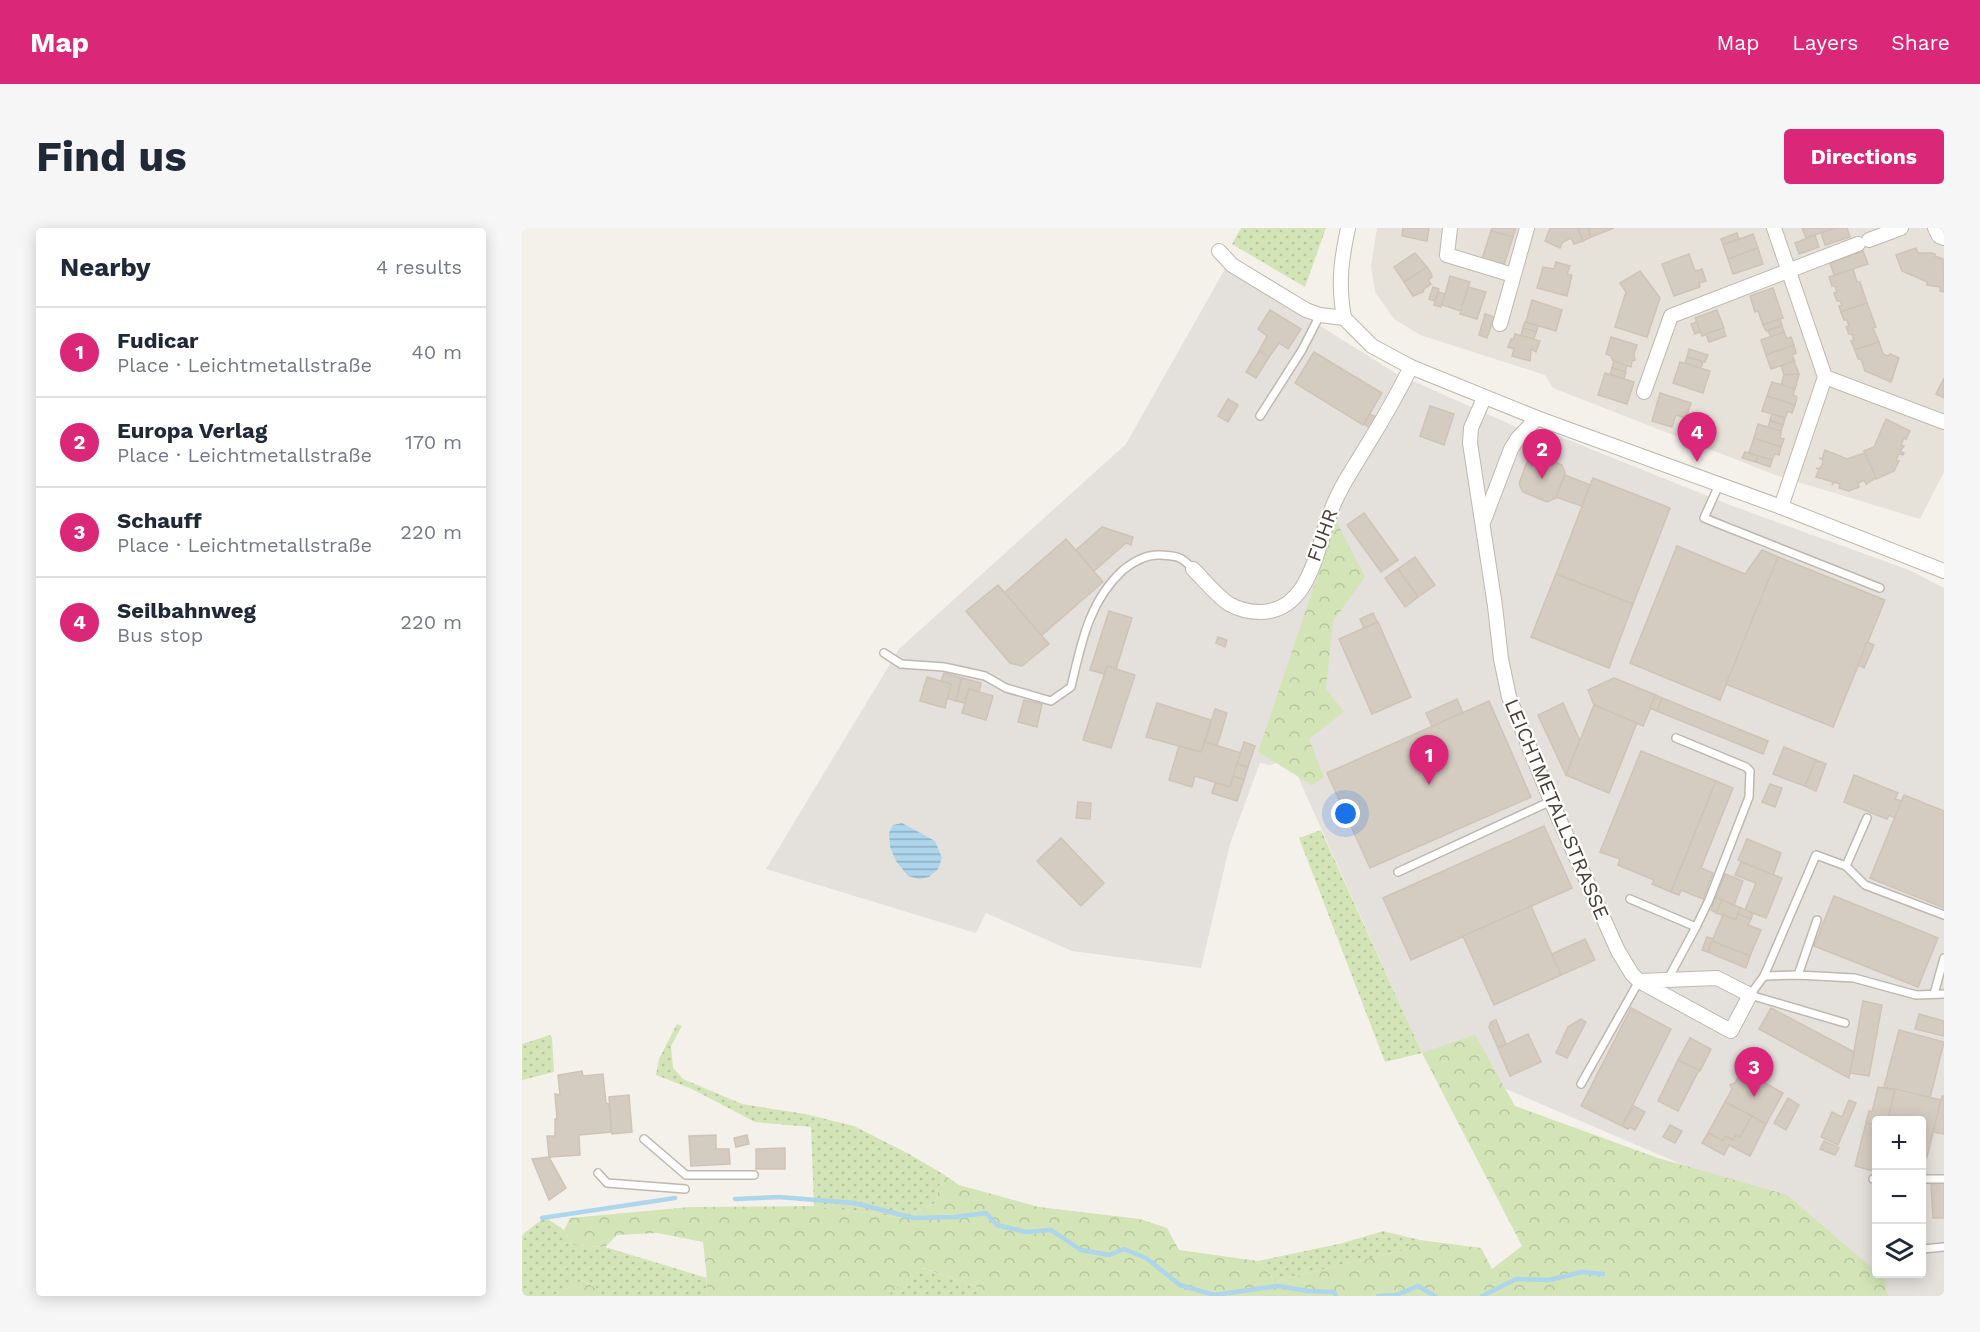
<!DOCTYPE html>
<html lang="en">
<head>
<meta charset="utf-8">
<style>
	body { margin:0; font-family:"Work Sans",sans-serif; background:#f6f6f7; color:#1f2937 }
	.controls { position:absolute; right:18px; bottom:18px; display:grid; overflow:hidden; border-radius:6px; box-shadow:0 3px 15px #0003 }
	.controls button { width:54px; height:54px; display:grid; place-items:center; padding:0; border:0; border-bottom:2px solid #e0e1e3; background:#fff; color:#1f2937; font:30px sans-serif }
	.you { position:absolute; left:824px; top:586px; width:21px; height:21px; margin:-15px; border:4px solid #fff; border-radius:50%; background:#1a73e8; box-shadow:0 0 0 9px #1a73e833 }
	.badge { display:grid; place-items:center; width:39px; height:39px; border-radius:50%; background:#db2777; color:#fff; font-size:20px; font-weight:700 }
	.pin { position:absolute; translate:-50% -50px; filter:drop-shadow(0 2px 3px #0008) }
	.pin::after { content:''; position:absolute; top:32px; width:21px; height:18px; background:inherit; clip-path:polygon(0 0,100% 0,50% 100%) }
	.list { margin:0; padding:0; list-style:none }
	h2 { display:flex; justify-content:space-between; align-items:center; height:78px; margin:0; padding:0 24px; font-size:26px }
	h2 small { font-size:20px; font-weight:400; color:#747a83 }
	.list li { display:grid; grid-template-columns:39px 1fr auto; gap:18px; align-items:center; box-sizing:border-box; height:90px; padding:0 24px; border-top:2px solid #e0e1e3 }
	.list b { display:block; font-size:22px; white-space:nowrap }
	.list p { margin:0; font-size:20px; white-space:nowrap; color:#747a83 }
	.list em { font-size:20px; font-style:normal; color:#747a83 }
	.icon { flex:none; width:33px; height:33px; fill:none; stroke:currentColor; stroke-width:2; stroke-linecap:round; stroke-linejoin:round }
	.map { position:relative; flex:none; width:1422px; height:1068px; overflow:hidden; border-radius:6px }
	header { display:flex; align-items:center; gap:36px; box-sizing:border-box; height:84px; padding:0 30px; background:#db2777; color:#fff }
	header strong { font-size:28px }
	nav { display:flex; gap:33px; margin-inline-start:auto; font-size:21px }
	.intro { display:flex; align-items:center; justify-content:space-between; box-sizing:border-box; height:144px; padding:0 36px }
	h1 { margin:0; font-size:42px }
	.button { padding:15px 27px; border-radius:6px; background:#db2777; color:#fff; font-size:21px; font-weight:700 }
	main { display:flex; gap:36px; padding:0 36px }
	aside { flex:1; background:#fff; border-radius:6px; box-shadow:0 3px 15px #0003 }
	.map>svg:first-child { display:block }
	.residential { fill:#e7e2d9 }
	.industrial { fill:#e4e0dc; fill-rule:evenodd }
	.grass { fill:url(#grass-dots) }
	.forest { fill:url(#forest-crowns) }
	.water { fill:url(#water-rules) }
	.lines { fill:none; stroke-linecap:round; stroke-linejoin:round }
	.stream { stroke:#add5eb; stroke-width:4.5 }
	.building { fill:#d5ccc1; stroke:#cfc3b5; stroke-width:1.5 }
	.lane-casing { stroke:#bfb8ae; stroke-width:10 }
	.street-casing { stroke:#bfb8ae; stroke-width:16 }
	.lane { stroke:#fff; stroke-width:7 }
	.street { stroke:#fff; stroke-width:14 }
	.labels { text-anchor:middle; stroke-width:4.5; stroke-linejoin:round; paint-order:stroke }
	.street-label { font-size:20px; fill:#484139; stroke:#fff }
</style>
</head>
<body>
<header>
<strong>Map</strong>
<nav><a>Map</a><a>Layers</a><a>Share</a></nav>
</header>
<div class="intro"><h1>Find us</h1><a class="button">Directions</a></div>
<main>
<aside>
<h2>Nearby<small>4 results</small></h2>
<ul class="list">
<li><span class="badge">1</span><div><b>Fudicar</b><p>Place · Leichtmetallstraße</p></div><em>40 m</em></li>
<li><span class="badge">2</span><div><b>Europa Verlag</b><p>Place · Leichtmetallstraße</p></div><em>170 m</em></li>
<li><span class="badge">3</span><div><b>Schauff</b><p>Place · Leichtmetallstraße</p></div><em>220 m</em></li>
<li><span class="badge">4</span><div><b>Seilbahnweg</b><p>Bus stop</p></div><em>220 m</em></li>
</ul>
</aside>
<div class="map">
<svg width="1422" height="1068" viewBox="0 0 1422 1068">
	<defs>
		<pattern id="grass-dots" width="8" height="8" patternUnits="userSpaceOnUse" patternTransform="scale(1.5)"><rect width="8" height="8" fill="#d3e4b7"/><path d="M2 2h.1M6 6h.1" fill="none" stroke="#b7c59e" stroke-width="1.8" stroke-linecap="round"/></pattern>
		<pattern id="forest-crowns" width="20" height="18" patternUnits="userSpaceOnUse" patternTransform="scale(1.5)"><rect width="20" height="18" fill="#d3e4b7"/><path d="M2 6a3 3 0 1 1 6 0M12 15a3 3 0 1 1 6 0" fill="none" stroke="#b7c59e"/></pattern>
		<pattern id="water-rules" width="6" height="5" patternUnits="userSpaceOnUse" patternTransform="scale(1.5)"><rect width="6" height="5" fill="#add5eb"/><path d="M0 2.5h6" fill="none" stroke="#8faebf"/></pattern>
	</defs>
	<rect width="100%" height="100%" fill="#f4f1eb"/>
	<!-- residential -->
	<polygon class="residential" points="855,0 1422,0 1422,244 1398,291 1256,248 1031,160 1023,147 898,107 872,91 853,64 849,38"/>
	<!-- industrial -->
	<path class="industrial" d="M704 39 875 146 1010 206 1029 205 1208 277 1387 342 1422 360V1068H1365L1259 979 900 825 768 531 748 537 738 535 708 616 679 740 550 723 464 685 454 705 244 641 377 421 604 216ZM1354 892H1400V1046H1354Z"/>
	<!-- grass -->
	<g class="grass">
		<polygon points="719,0 804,0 783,59 710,16"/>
		<polygon points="799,602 900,825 863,834 777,610"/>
		<polygon points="155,796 160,798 149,818 151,840 161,851 220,876 283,886 332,898 387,926 421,946 413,975 383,990 292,978 289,899 233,894 170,861 134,847 137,831"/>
		<polygon points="28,807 30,810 32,844 0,852 0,816"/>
		<polygon points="23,989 42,1002 50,1017 83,1019 185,1050 184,1068 79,1068 79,1064 61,1052 31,1068 0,1068 0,1007"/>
		<polygon points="861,1003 898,1012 882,1022 753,1053 736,1033 821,1015"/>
		<polygon points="400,1040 456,1059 463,1068 364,1068"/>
	</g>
	<!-- forest -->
	<g class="forest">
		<polygon points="814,293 843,349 811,393 804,461 822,484 787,511 802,549 790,557 736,524"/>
		<polygon points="953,807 993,878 1136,930 1265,967 1363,1051 1366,1068 463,1068 456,1059 401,1040 364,1068 184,1068 185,1050 181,1014 135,1005 95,1007 83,1019 50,1017 42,1002 48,990 168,979 292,978 383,990 413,975 421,946 437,957 517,979 618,991 645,1000 657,1022 736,1033 753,1053 882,1022 898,1012 959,1020 970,1041 1000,1018 900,825"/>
		<polygon points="61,1052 79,1064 79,1068 31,1068"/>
	</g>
	<!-- water -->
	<polygon class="water" points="380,595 413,613 420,630 416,641 407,649 397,651 386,648 374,633 368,619 367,605 371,597"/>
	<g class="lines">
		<!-- stream -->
		<g class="stream">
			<polyline points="213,971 257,969 332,975 392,990 433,989 464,985 475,997 504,1004 529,1002 559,1022 587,1027 602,1021 624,1030 658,1057 692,1067 756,1058 786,1063 812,1064 814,1068"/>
			<polyline points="20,990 153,970"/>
			<polyline points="856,1068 874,1067 896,1058 913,1068"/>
			<polyline points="960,1068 994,1051 1027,1052 1060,1044 1081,1046"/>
		</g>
	</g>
	<!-- building -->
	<g class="building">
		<polygon points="881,0 907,0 905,13 880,8"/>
		<polygon points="970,0 994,0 991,9 969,3"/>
		<polygon points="1028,0 1056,0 1061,13 1052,16 1049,10 1041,14 1038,20 1023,13"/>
		<polygon points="1056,0 1066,0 1069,9 1061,13"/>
		<polygon points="1066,0 1092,0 1069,9"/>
		<polygon points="1280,0 1310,0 1310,1 1284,10"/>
		<polygon points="1314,0 1325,0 1328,9 1303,17 1299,5"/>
		<polygon points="969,3 991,9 982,37 960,31"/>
		<polygon points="1215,5 1217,11 1201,17 1199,11"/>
		<polygon points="1231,6 1236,20 1206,31 1201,17"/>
		<polygon points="1293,7 1297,19 1277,26 1273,15"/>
		<polygon points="1236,20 1241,36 1211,46 1206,31"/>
		<polygon points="1394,20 1396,25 1409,25 1413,26 1413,28 1421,31 1422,64 1418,63 1418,59 1405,57 1405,54 1401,52 1380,43 1374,27"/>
		<polygon points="1341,23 1346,36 1312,47 1308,35"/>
		<polygon points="893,25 905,39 882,54 872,39"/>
		<polygon points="1167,26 1173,43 1180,41 1184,53 1177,55 1178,59 1152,68 1140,36"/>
		<polygon points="1034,34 1048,38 1045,46 1050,47 1045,68 1015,60 1021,39 1032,41"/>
		<polygon points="905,39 909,45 910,49 906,52 909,56 902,61 901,64 891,68 882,54"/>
		<polygon points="1331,41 1335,54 1338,54 1345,75 1319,84 1317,78 1320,77 1318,73 1315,73 1312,65 1315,64 1313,58 1310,58 1307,49"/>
		<polygon points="1118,43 1138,70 1125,109 1093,99 1104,64 1098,55"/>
		<polygon points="928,48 948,54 939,83 920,77"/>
		<polygon points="911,59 917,61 913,73 907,71"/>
		<polygon points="946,59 964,64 955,91 938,86"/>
		<polygon points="1251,60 1261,90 1241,97 1236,83 1233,84 1228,68"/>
		<polygon points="916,64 923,66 919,79 912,77"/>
		<polygon points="1010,72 1040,82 1034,103 1004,94"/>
		<polygon points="1345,75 1354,99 1351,100 1357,114 1333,122 1329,113 1332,112 1330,106 1327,106 1324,99 1327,98 1325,92 1322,92 1319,84"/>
		<polygon points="748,82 779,101 766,121 757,115 747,129 737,123 745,108 736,101"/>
		<polygon points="1195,82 1202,100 1180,108 1173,90"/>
		<polygon points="963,86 972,89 965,110 957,107"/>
		<polygon points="1258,91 1260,97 1244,103 1241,97"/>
		<polygon points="1003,94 1016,98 1014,105 1001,100"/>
		<polygon points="1175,94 1178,104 1173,106 1169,96"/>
		<polygon points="1260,98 1262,104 1249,109 1246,103"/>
		<polygon points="1001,100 1014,104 1012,111 999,107"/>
		<polygon points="1201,100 1204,108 1187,114 1184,106"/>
		<polygon points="1262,104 1265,111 1269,109 1272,117 1244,127 1239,112"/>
		<polygon points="993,106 1018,113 1014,124 1009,121 1008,133 990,128 992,121 986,119 989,111 991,112"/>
		<polygon points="1089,109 1115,117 1112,126 1113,132 1110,133 1109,139 1091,133 1089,128 1084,126"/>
		<polygon points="1357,114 1361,126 1366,128 1368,126 1377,130 1369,154 1343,143 1339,131 1336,131 1333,122"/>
		<polygon points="1272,117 1274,125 1270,127 1273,133 1249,141 1244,127"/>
		<polygon points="1167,121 1186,127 1183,134 1165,129"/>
		<polygon points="737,123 747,129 734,150 724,144"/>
		<polygon points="792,124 860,165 841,197 773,155"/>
		<polygon points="1165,129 1181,134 1179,140 1163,135"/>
		<polygon points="1092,133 1105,138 1103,144 1090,140"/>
		<polygon points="1272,133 1277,146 1262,147 1259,138"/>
		<polygon points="1158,134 1188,143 1181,165 1151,155"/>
		<polygon points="1090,140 1104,144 1102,151 1088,146"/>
		<polygon points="1083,145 1112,154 1105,176 1076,167"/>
		<polygon points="1277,146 1273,161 1259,157 1262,147"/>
		<polygon points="1422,150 1422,170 1414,166"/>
		<polygon points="1250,154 1273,161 1271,167 1275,169 1273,177 1245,168"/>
		<polygon points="1138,165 1169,175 1164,190 1154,187 1150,199 1130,193"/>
		<polygon points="1245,168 1273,177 1270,185 1266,183 1263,190 1240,183"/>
		<polygon points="706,171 716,177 706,194 696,188"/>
		<polygon points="908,178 932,186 922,217 898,208"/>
		<polygon points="848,186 854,189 848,200 842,196"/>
		<polygon points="1250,186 1263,190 1261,197 1248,192"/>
		<polygon points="1364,191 1388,203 1384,211 1385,212 1382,210 1379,217 1382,218 1378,223 1382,225 1381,227 1377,226 1374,232 1377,233 1372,243 1354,251 1342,223 1352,219"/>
		<polygon points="1248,193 1261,197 1259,203 1246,199"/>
		<polygon points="1236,196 1259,203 1258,210 1262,211 1259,219 1232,210"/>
		<polygon points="1232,210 1259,219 1257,227 1253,226 1250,232 1227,225"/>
		<polygon points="1303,222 1325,231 1343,225 1354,250 1344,256 1342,252 1336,255 1337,259 1327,263 1317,260 1318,256 1312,254 1310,257 1311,254 1294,249 1297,241 1294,240 1297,241 1300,237 1301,232 1297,230 1300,231"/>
		<polygon points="1223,224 1236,228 1234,234 1220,230"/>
		<polygon points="1015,227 1040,237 1043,245 1034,270 1025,274 1001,264 997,256 1006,231"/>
		<polygon points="1236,228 1250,232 1248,239 1234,234"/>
		<polygon points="1043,247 1068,257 1060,278 1034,269"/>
		<polygon points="1071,250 1148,280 1111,376 1034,346"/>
		<polygon points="842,285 876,332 859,344 825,297"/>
		<polygon points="580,299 611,309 609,317 604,315 572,343 554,322"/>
		<polygon points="544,311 581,354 519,408 482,365"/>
		<polygon points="1155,318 1223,346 1240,322 1256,329 1198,472 1108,435"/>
		<polygon points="893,329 913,357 896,369 876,341"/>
		<polygon points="1256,329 1363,372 1311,499 1204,456"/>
		<polygon points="876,341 896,369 883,379 863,350"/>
		<polygon points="1034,346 1111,376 1087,440 1009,409"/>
		<polygon points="476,357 527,416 500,438 488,435 444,383"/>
		<polygon points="587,383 610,390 594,441 585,438 582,446 568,442"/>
		<polygon points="851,385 855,394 842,400 838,391"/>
		<polygon points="856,394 889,469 850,486 817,411"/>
		<polygon points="696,409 705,412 703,419 694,415"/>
		<polygon points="1345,414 1352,417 1342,440 1336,437"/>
		<polygon points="585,438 613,447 589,520 561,512"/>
		<polygon points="422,445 440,450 434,473 425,470 429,456 419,453"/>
		<polygon points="405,449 429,456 423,480 398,473"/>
		<polygon points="440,450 459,455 457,464 447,461 443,475 434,473"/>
		<polygon points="1092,450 1134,467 1121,498 1072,477 1066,462"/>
		<polygon points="447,461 471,468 464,492 440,485"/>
		<polygon points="1134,467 1140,470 1135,483 1128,480"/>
		<polygon points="1140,470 1246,513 1241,526 1135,483"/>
		<polygon points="935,471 941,485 910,498 904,485"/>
		<polygon points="502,472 520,476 515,499 496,494"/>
		<polygon points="967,473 1009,569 848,640 805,545"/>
		<polygon points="635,475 689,492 679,524 624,509"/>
		<polygon points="1041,475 1058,513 1044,547 1016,487"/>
		<polygon points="1072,477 1115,495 1087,565 1044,547"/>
		<polygon points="693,481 705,485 695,518 683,514"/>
		<polygon points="683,514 719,525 708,559 673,548 670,559 647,552 657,518 679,524"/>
		<polygon points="722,514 733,518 726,539 715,536"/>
		<polygon points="1262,519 1294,532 1283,558 1251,546"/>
		<polygon points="1119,523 1194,553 1149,664 1130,656 1132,652 1096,637 1098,631 1078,624"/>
		<polygon points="1294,532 1304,536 1294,563 1283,558"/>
		<polygon points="715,536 726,539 722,552 711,548"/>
		<polygon points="1332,547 1376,565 1373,571 1380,573 1373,590 1367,587 1365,591 1322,574"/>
		<polygon points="711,548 722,552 715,573 690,565 693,555 708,559"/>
		<polygon points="1194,553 1211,560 1179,640 1191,645 1181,671 1159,662 1157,667 1149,664"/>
		<polygon points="1248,556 1260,560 1253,579 1240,574"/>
		<polygon points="1382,567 1422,583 1422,680 1348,650"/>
		<polygon points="556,574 569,575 568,591 554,590"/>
		<polygon points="1022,598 1050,660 889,732 861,670"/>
		<polygon points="539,610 582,655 559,678 515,633"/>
		<polygon points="1225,611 1259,625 1251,647 1216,632"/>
		<polygon points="1219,634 1260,650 1244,690 1223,682 1234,655 1213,647"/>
		<polygon points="1203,646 1221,653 1212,677 1194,670"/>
		<polygon points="1312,668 1416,710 1396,759 1292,718"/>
		<polygon points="1193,670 1200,672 1194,685 1189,682"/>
		<polygon points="1200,672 1219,680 1214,692 1194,685"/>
		<polygon points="1009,678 1039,747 972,777 941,708"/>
		<polygon points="1219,680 1231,685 1229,691 1216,686"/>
		<polygon points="1216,686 1229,691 1226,697 1239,702 1228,728 1190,713 1201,687 1214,692"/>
		<polygon points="1185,709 1191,711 1186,724 1180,722"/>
		<polygon points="1063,711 1073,732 1039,747 1030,726"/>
		<polygon points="1190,713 1228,728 1224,740 1186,724"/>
		<polygon points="1341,773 1360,777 1347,848 1328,845"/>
		<polygon points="1109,780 1149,801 1100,898 1059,878"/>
		<polygon points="1249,780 1332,824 1327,850 1237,801"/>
		<polygon points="1397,786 1422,793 1422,808 1393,801"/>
		<polygon points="1059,791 1064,794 1045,830 1034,825 1046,799"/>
		<polygon points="974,792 984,816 976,820 967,799 969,794"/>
		<polygon points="1377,802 1422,814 1408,870 1362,859"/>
		<polygon points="1006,806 1019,834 988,848 976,820"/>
		<polygon points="1168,810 1189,821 1178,843 1156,832"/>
		<polygon points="1156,832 1177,842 1156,883 1136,873"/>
		<polygon points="1220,842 1261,865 1244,896 1203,874 1210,861 1208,857 1213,855"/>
		<polygon points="60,843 61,848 81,846 84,875 87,876 89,904 57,907 58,927 27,929 25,908 33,908 33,891 35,891 33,866 38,867 36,847"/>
		<polygon points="1356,859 1373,862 1366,892 1354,892 1354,897 1344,895 1347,883 1350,884"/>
		<polygon points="1373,861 1419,872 1405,929 1400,927 1400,892 1366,892"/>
		<polygon points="107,867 110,904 90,906 87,869"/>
		<polygon points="1420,868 1422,868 1422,906 1411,904"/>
		<polygon points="1266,870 1277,877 1264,902 1252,895"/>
		<polygon points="1327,872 1334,875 1316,917 1299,909 1310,884 1320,889"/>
		<polygon points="1203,874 1230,888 1218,909 1214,907 1211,912 1203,908 1201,913 1186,905"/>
		<polygon points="1112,878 1123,884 1113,902 1108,899 1106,901 1100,898"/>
		<polygon points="1230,888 1244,896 1228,928 1207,917 1202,927 1180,915 1186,905 1201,913 1203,908 1211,912 1214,907 1218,909"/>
		<polygon points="1344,895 1354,897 1354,927 1351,943 1333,938"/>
		<polygon points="1148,897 1160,903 1153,915 1141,909"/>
		<polygon points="194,907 194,921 207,921 208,936 169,938 167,908"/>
		<polygon points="225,907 227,916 214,919 212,910"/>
		<polygon points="1302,913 1317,920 1313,927 1298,921"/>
		<polygon points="263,920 263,941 234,941 234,921"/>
		<polygon points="27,929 44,960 27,972 10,931"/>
		<polygon points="1422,955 1422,990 1411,990 1409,956"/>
	</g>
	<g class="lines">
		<defs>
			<g id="lane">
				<polyline points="738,188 780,122 798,87"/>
				<polyline points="1197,257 1182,290 1358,360"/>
				<path d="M362 425 379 436 422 439 463 448 484 460 529 473 549 459C559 416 567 373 601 342 612 333 624 326 638 327 655 328 659 328 671 341"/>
				<polyline points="1154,510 1224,539 1228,543 1227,569 1187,672 1174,699"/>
				<polyline points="1324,638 1345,590"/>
				<polyline points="876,644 1029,573"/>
				<polyline points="1108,671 1174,699 1146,751"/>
				<polyline points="1276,747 1295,692"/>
				<polyline points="1242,748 1276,747 1332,750 1394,767 1422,766"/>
				<polyline points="1412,766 1422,730"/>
				<polyline points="1323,795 1228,767 1242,748 1294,627 1324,638 1343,657 1422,687"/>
				<polyline points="1059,856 1117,753"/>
				<polyline points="122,911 164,947 232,947"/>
				<polyline points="76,945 85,955 163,961"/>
				<polyline points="1351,951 1354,951"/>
				<polyline points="1400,951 1422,951"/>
				<polyline points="1400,1021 1422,1019"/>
			</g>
			<g id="street">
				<polyline points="928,0 925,27 991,47"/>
				<polyline points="1252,0 1303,149 1259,279"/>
				<polyline points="1413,0 1417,8 1422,10"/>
				<polyline points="1347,12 1379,0"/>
				<polyline points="697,23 710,37 784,82 798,87 822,90 850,118 889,139 1015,190 1259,279 1422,343"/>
				<path d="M822 90C816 56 819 33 826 0"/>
				<polyline points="978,96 1005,0"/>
				<polyline points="1303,149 1422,194"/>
				<polyline points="1122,164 1149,88 1336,16"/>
				<polyline points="962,170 949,200 948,215 973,378 979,431 987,469 1029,573 1096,723 1110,746 1117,753 1209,803 1228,767 1195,750 1117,753"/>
				<polyline points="962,292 989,221 996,210 1015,190"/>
				<path d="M671 341C682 352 694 367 707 376 716 381 728 384 738 384 792 384 795 310 814 271 822 253 834 236 844 219 860 193 875 167 889 139"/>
			</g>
		</defs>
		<!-- lane casing -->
		<use href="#lane" class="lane-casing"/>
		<!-- street casing -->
		<use href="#street" class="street-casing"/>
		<!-- lane -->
		<use href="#lane" class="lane"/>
		<!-- street -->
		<use href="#street" class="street"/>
	</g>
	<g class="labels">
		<!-- street labels -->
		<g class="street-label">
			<text transform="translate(800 307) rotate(-70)" y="7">FUHR</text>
			<text transform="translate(1035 581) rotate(67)" y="7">LEICHTMETALLSTRASSE</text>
		</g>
	</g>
</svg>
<div class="controls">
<button>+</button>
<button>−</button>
<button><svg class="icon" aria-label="layers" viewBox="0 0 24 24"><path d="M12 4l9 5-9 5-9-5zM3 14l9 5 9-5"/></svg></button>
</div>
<div class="you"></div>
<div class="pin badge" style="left:907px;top:557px">1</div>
<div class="pin badge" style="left:1020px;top:251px">2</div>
<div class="pin badge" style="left:1232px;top:869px">3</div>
<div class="pin badge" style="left:1175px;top:234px">4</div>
</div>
</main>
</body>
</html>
